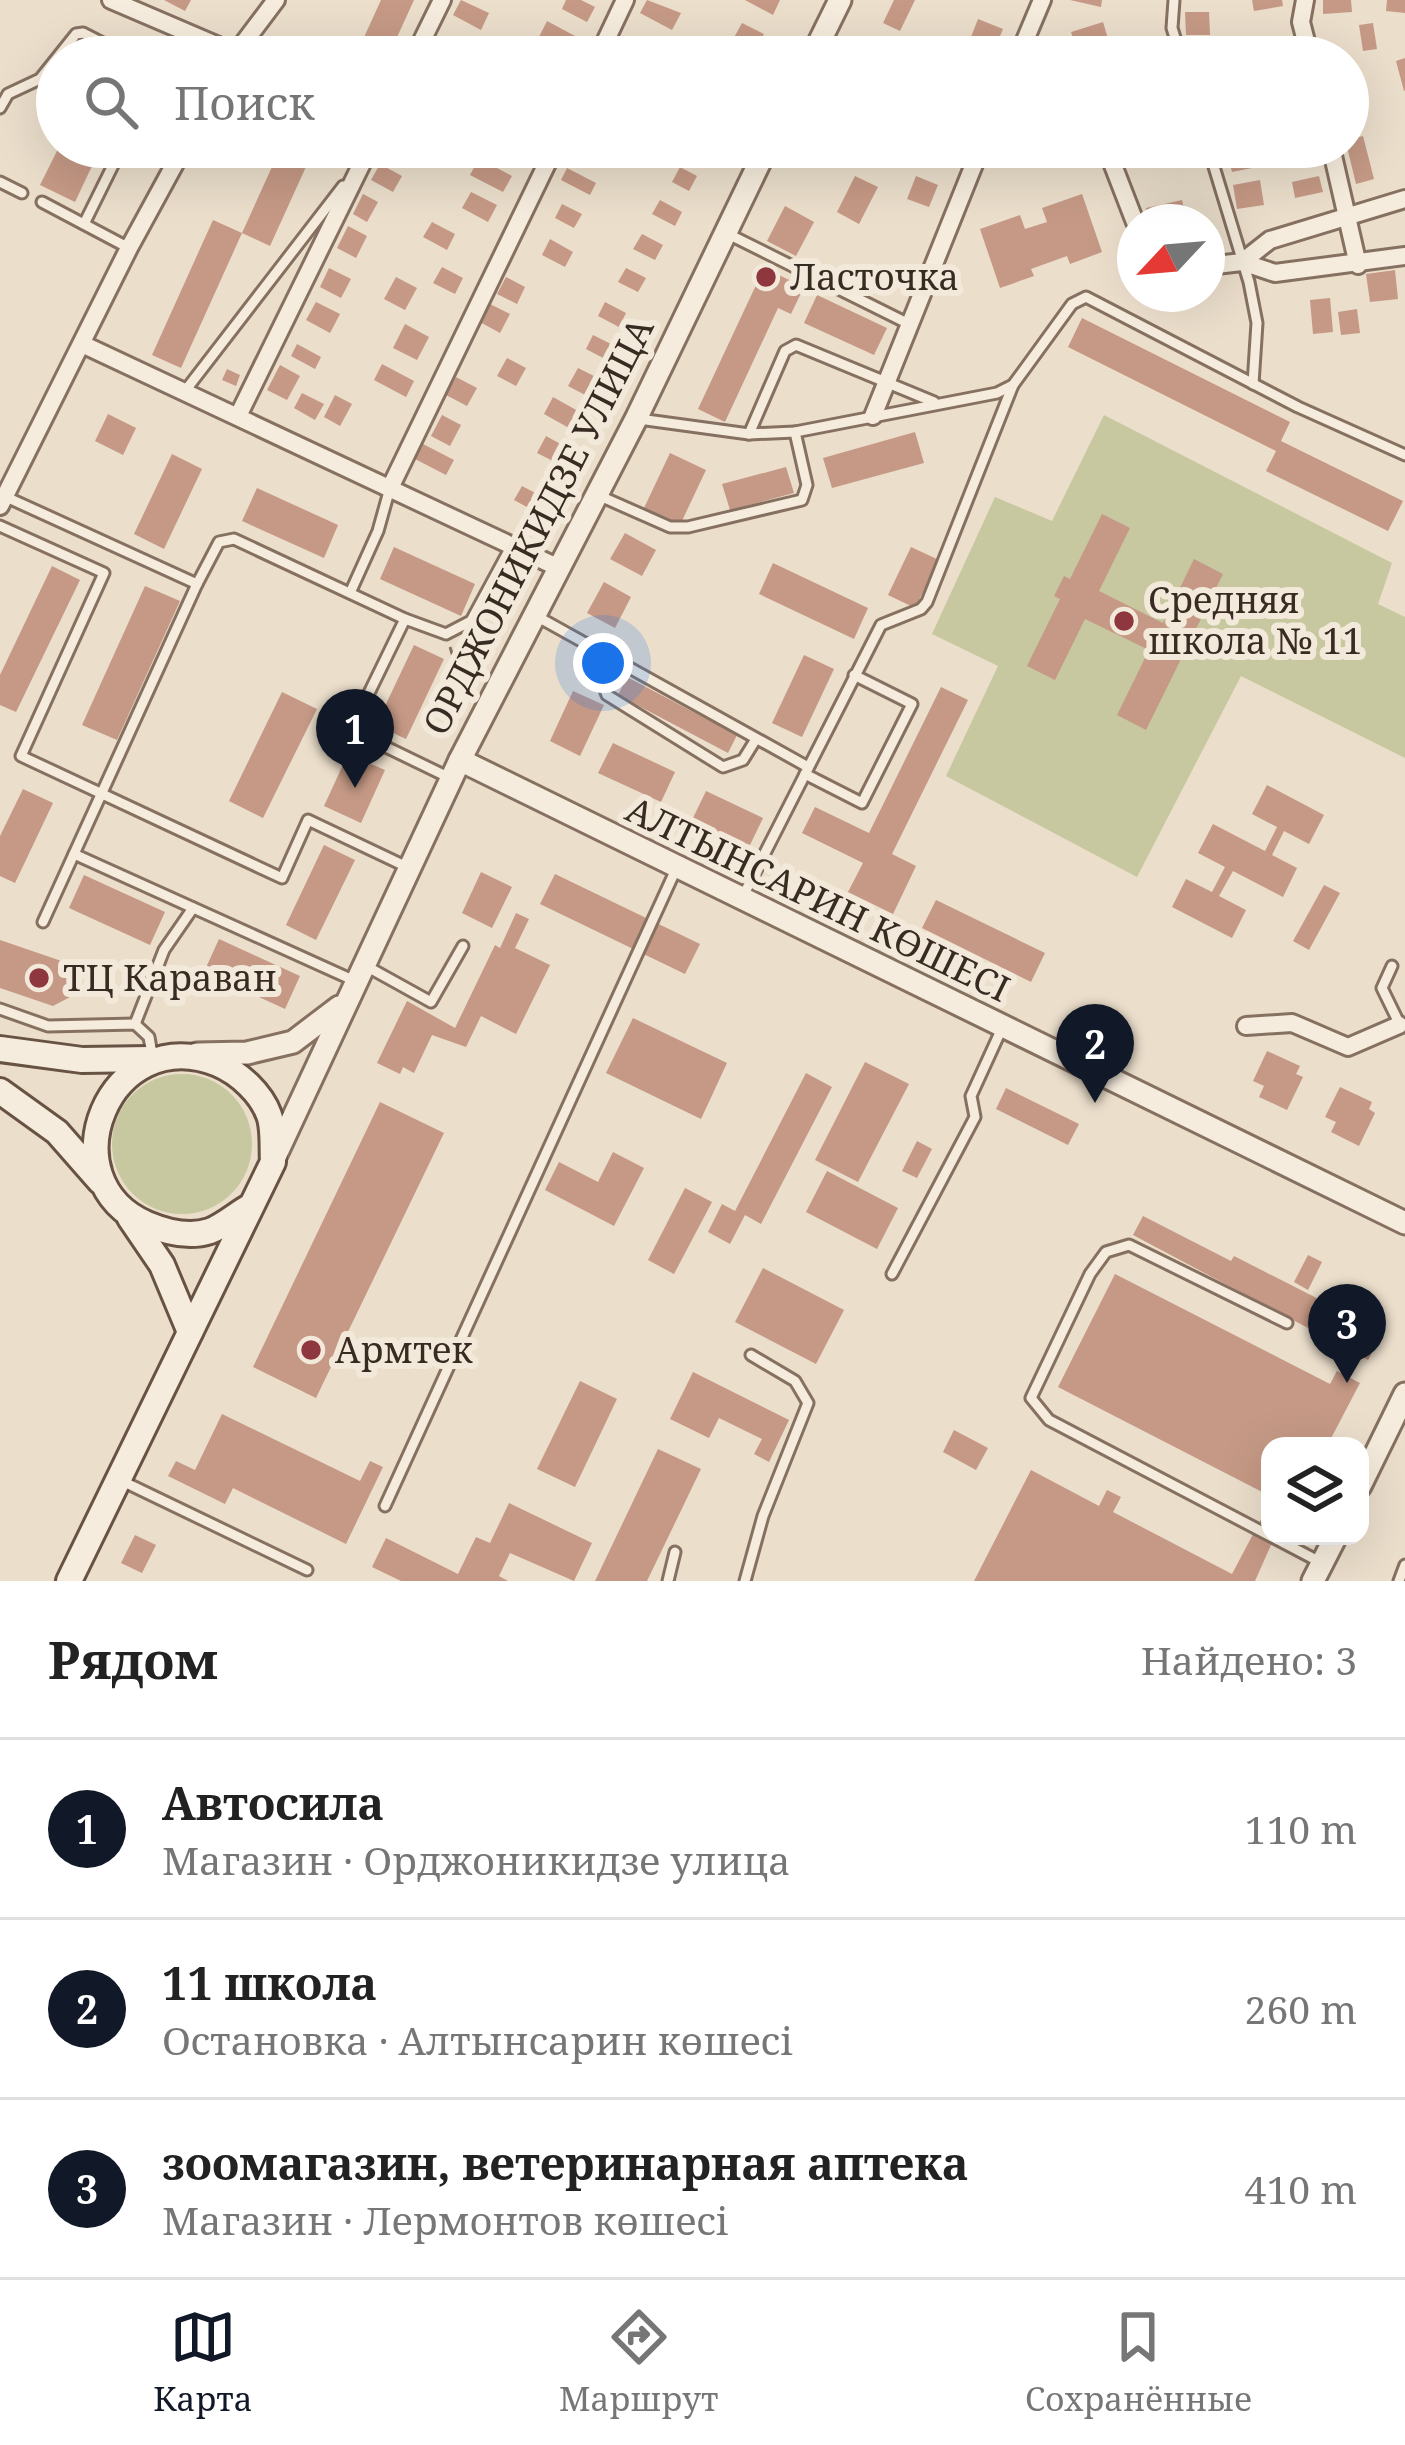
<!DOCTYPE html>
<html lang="ru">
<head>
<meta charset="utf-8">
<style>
	body { margin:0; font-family:"Noto Serif",serif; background:#f6f6f6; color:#222 }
	.controls { position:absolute; right:36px; bottom:36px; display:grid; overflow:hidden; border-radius:24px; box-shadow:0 12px 48px #0002 }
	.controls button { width:108px; height:108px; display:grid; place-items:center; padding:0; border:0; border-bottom:3px solid #e0e0e0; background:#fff; color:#222; font:60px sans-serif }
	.compass { position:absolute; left:1117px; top:204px; width:108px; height:108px; border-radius:50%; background:#fff; box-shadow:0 12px 48px #0002; rotate:244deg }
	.you { position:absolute; left:603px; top:663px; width:42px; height:42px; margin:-30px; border:9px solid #fff; border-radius:50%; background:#1a73e8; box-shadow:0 0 0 18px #1a73e833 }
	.badge { display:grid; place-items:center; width:78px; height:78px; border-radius:50%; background:#111827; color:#fff; font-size:39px; font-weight:700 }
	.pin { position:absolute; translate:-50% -99px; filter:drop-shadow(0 3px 6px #0008) }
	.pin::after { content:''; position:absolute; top:63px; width:42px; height:36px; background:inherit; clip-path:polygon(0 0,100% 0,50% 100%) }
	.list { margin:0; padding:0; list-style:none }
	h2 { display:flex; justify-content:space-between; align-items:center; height:156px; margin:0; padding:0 48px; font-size:51px }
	h2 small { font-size:39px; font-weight:400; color:#767676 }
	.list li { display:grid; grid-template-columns:78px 1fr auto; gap:36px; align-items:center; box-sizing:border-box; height:180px; padding:0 48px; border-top:3px solid #e0e0e0 }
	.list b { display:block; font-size:45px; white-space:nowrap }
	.list p { margin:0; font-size:39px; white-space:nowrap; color:#767676 }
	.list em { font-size:39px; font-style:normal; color:#767676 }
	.icon { flex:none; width:66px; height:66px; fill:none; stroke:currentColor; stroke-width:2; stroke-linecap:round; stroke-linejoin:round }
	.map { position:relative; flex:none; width:1405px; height:1581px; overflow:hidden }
	.search { position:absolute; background:#fff; box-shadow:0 12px 48px #0002; left:36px; right:36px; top:36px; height:132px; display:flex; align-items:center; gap:30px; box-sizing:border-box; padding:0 42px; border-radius:66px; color:#767676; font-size:45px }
	.sheet { height:696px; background:#fff }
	nav { display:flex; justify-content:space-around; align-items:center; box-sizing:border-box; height:168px; border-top:3px solid #e0e0e0; background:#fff; font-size:33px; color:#767676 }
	nav a { display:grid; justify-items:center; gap:6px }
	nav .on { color:#111827 }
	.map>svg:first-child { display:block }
	.green { fill:#c7c89f }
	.building { fill:#c59985 }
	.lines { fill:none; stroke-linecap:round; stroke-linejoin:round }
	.service-casing { stroke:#867161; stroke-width:15 }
	.minor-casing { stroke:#867161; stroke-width:22 }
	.tertiary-casing { stroke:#867161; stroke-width:27 }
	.secondary-casing { stroke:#685243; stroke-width:30 }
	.path { stroke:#867161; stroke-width:3; stroke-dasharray:9 6; stroke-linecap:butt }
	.service { stroke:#f6ecdd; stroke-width:9 }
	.minor { stroke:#f6ecdd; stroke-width:16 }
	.tertiary { stroke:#f6ecdd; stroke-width:21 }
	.secondary { stroke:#f6ecdd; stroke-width:24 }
	.poi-dot { fill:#8f373f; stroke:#f3e9da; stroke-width:4.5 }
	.labels { text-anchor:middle; stroke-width:12; stroke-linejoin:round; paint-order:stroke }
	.poi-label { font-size:36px; fill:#382b22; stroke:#f3e9da; text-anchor:start }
	.street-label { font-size:36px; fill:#382b22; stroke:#f3e9da }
</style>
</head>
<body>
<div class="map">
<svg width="1405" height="1581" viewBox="0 0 1405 1581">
	<rect width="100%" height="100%" fill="#ebdecb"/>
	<!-- green -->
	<g class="green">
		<polygon points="1104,415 1392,563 1378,604 1405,617 1405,758 1241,676 1137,877 946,776 998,666 932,634 995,497 1052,521"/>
		<circle cx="182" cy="1144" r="70"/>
	</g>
	<!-- building -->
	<g class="building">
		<polygon points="164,0 191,0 185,11"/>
		<polygon points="381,0 414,0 388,57 355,57"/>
		<polygon points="461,0 489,13 481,30 453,15"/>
		<polygon points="566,0 581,0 595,7 587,22 562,9"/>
		<polygon points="647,0 681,13 672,30 640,13"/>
		<polygon points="745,0 780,0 773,15"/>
		<polygon points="894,0 915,0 900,31 883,23"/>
		<polygon points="1070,0 1102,0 1101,7"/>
		<polygon points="1252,0 1282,0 1283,6 1254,11"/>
		<polygon points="1323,0 1351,0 1352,12 1323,14"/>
		<polygon points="1387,0 1405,0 1405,13 1386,11"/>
		<polygon points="1185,12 1209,12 1210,35 1186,35"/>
		<polygon points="978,19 1003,29 995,48 971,37"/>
		<polygon points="547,21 577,37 569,52 539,37"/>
		<polygon points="1103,22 1109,42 1077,51 1071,32"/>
		<polygon points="742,23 764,34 753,55 731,43"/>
		<polygon points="1373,23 1377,49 1363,51 1359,25"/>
		<polygon points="871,36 892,45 887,57 861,57"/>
		<polygon points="439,40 461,51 458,57 430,57"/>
		<polygon points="625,41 648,53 646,57 616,57"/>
		<polygon points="1405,58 1405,90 1404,91 1396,61"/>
		<polygon points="1363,136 1374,179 1356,184 1347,147 1348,140"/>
		<polygon points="59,147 101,147 75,202 40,185"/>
		<polygon points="281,147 315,147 270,246 242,233"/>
		<polygon points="496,147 527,147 520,160"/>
		<polygon points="684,147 711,147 705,158"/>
		<polygon points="821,147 844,147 835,165 817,156"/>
		<polygon points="916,147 948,147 941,163 914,152"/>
		<polygon points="1028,147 1034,164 1023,168 1016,149"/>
		<polygon points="1253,147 1257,167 1232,172 1227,152"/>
		<polygon points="1310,147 1313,157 1291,163 1287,148"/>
		<polygon points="479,158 512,176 503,192 470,175"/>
		<polygon points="380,164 402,176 393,192 371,180"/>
		<polygon points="680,167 697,176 689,191 672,182"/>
		<polygon points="567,168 596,183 590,195 561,180"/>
		<polygon points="855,176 878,187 859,224 837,212"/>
		<polygon points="916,176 938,185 929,207 907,199"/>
		<polygon points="1319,176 1323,192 1295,198 1292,182"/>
		<polygon points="1260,180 1264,205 1237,209 1233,185"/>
		<polygon points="471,192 497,205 488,222 462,208"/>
		<polygon points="363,194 378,202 367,222 353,214"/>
		<polygon points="1082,194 1102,252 1070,264 1067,256 1031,269 1034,276 1000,288 980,229 1020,215 1025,229 1047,222 1042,208"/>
		<polygon points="660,200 682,212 675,226 652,214"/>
		<polygon points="1182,200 1187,222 1150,222 1146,208"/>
		<polygon points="562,204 582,214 574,228 555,218"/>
		<polygon points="785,206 814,222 796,256 767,241"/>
		<polygon points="213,220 242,233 181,368 152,355"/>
		<polygon points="432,222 455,234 447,250 423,237"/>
		<polygon points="348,226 367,236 356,258 337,248"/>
		<polygon points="642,234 663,245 655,260 633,249"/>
		<polygon points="550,239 573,252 565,267 542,255"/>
		<polygon points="442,267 463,278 455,294 433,283"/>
		<polygon points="329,268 351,279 341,298 320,287"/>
		<polygon points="626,268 646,278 638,292 618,282"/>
		<polygon points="764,268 804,287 791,314 778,308 725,422 698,409"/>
		<polygon points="1395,270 1398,299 1370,302 1366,274"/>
		<polygon points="396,277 417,288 405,310 384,299"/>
		<polygon points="506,277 525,287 517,304 497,294"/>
		<polygon points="817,295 887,328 874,355 804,323"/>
		<polygon points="1330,298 1333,332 1313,334 1310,300"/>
		<polygon points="316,302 340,314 330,333 306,320"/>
		<polygon points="605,302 626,313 619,327 598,316"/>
		<polygon points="490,304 510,314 500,333 480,322"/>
		<polygon points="1357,309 1360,333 1341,335 1338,312"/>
		<polygon points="1082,318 1290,422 1281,441 1403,501 1388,531 1266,471 1276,451 1068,347"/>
		<polygon points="405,324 429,337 417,360 393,348"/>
		<polygon points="593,335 613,345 605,359 586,349"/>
		<polygon points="297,344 321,357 315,369 291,356"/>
		<polygon points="507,358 526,368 516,386 497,376"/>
		<polygon points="382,364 414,381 406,397 374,380"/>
		<polygon points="280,365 300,376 287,400 267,390"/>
		<polygon points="578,368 600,379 591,398 568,386"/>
		<polygon points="227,369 240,375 236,386 222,380"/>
		<polygon points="456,377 477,388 467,406 446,395"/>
		<polygon points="302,393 324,404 315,420 294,408"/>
		<polygon points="335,395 352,404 340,426 324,417"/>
		<polygon points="553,397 578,411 569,428 544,414"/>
		<polygon points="108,414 136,428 123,455 95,441"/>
		<polygon points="442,415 461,425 450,446 431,436"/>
		<polygon points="915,432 924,463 832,488 823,458"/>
		<polygon points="546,436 566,447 557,463 537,453"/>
		<polygon points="423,444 454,460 446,475 415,459"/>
		<polygon points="670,453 706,470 680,525 644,508"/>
		<polygon points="172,454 202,469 164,549 134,534"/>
		<polygon points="786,467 794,493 730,510 722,484"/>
		<polygon points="522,486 543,497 536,512 514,500"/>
		<polygon points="257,488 338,525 324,558 242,521"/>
		<polygon points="1102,514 1130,528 1099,591 1163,623 1194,559 1223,574 1146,730 1117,715 1149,650 1085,619 1055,680 1027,666 1060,599 1054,596 1064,576 1070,579"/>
		<polygon points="625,533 656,550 642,576 610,559"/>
		<polygon points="394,547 475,584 461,616 380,579"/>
		<polygon points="911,547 939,560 915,608 888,595"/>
		<polygon points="773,563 868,608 854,639 759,594"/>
		<polygon points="52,566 80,580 16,712 0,705 0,675"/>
		<polygon points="604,582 631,597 615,628 587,613"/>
		<polygon points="145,586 180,601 117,740 82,725"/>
		<polygon points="414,645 444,659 406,739 376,725"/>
		<polygon points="804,655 834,669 802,737 772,723"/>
		<polygon points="627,677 737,735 728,753 618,695"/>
		<polygon points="941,687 968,700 892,854 916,866 893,914 848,892 863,863 802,833 815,807 869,833"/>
		<polygon points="573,691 604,705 580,756 550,741"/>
		<polygon points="282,692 317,709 263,818 229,801"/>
		<polygon points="613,743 675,772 661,802 598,773"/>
		<polygon points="348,754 385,770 361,823 324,806"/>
		<polygon points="1267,785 1324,815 1309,844 1284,831 1272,855 1297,868 1283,897 1233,871 1219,896 1246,910 1232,938 1172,907 1186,879 1212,892 1225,867 1198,853 1213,824 1265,851 1277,827 1252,814"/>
		<polygon points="23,789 53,803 15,883 0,876 0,836"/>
		<polygon points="706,791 763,818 749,847 692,820"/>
		<polygon points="324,845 355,860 316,940 286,925"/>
		<polygon points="481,872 512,887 492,928 462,913"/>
		<polygon points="555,874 700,944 685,974 540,904"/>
		<polygon points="84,875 165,912 150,945 69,908"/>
		<polygon points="1324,885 1340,893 1309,950 1293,941"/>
		<polygon points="936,900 1045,953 1031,982 922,928"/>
		<polygon points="516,913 529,919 515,948 550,965 516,1034 481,1016 466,1047 432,1035 414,1073 403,1067 400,1074 377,1063 407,1001 455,1028 495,945 500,948"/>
		<polygon points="219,939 300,976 285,1009 204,972"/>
		<polygon points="0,940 82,968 72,996 53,1006 0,988"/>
		<polygon points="633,1018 727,1063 701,1119 606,1073"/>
		<polygon points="1267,1051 1300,1066 1296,1074 1303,1077 1287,1110 1259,1097 1264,1086 1253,1081"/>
		<polygon points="865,1062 909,1084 858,1182 815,1160"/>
		<polygon points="806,1073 832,1087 761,1224 745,1215 730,1244 708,1232 722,1204 735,1211"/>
		<polygon points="1340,1087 1372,1102 1369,1109 1375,1113 1359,1146 1331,1132 1336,1122 1325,1117"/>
		<polygon points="1006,1088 1079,1124 1068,1145 996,1109"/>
		<polygon points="380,1102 444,1133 316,1398 253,1367"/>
		<polygon points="917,1141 932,1149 917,1178 902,1171"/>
		<polygon points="613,1152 644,1168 614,1226 545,1190 559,1162 598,1182"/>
		<polygon points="827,1171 898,1208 877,1249 806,1212"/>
		<polygon points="685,1188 712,1202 674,1274 648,1260"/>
		<polygon points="1143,1216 1231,1261 1234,1256 1383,1332 1368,1360 1133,1235"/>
		<polygon points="1308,1255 1322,1262 1308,1290 1294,1282"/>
		<polygon points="763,1268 844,1310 816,1364 735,1322"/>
		<polygon points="1115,1274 1330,1384 1337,1371 1360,1383 1327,1446 1270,1446 1270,1496 1058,1387"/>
		<polygon points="693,1372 789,1420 769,1462 754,1454 762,1439 719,1418 709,1438 670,1419"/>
		<polygon points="580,1381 617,1399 575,1487 537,1469"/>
		<polygon points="222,1414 360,1481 370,1461 383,1467 346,1544 233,1488 225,1504 168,1476 176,1461 195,1470"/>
		<polygon points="954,1430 988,1448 976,1470 943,1452"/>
		<polygon points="658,1449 701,1469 647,1581 595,1581"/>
		<polygon points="1031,1470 1099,1506 1107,1490 1121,1497 1113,1512 1232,1574 1270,1502 1270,1536 1275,1536 1255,1581 974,1581"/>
		<polygon points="509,1503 592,1543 574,1581 510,1553 499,1576 508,1581 401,1581 372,1567 386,1538 458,1574 476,1537 490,1543"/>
		<polygon points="135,1535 156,1545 142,1573 121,1563"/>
	</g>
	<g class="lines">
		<defs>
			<g id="service">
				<polyline points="1174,0 1172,28 1181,57"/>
				<polyline points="0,108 8,94 40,79 76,34 83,33 130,57"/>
				<polyline points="1208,147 1249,282 1257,323 1253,384"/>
				<polyline points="0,182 22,193"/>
				<polyline points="42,202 129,248"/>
				<polyline points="84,224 122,147"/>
				<polyline points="724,232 907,323"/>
				<polyline points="185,391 343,186"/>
				<polyline points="639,419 749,434 795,432 997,393 1013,385 1072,304 1086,297 1298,407 1405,455"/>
				<polyline points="749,434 785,351 796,345 934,402"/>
				<polyline points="4,496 197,584 43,922"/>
				<polyline points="600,496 670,527 688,527 802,500 807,485 795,432"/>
				<polyline points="0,526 104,573 21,756 282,878 308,820 407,867"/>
				<polyline points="197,584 219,542 234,539 405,619 446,634 471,621 511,547"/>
				<polyline points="350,593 378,531 390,488"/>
				<polyline points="538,617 808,767"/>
				<polyline points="405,619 351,730 452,779"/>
				<polyline points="587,644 607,695 723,767 743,760 756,739"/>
				<polyline points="805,774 862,803 912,704 854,675"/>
				<polyline points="74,854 355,981"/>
				<polyline points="742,898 881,625 921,609 927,602 1013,385"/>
				<polyline points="366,966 431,1002 463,946"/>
				<polyline points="1392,966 1382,988 1400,1025"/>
				<polyline points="0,1009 48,1026 135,1024 149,1037 152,1054"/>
				<polyline points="135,1024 164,950 193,908"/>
				<polyline points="892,1274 975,1117 971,1096 1003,1026"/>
				<polyline points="1287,1323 1129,1245 1106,1252 1090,1274 1031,1398 1049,1420 1322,1563"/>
				<polyline points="120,1480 307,1570"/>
				<polyline points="385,1506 677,867"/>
				<polyline points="668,1581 675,1552"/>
				<polyline points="745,1581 763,1516 808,1403 795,1381 751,1355"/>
				<polyline points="1399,1581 1405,1565"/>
			</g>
			<g id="minor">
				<polyline points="111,0 235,53"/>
				<polyline points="1305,0 1301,22 1310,57"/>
				<polyline points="233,57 276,0"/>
				<polyline points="414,57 442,0"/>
				<polyline points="598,57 625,0"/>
				<polyline points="1018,57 1042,0"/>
				<polyline points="1106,147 1135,222"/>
				<polyline points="1331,147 1358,265"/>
				<polyline points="1242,262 1275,273 1405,256"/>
				<polyline points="1207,266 1242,262 1270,240 1405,199"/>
				<polyline points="82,344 557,567"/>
				<polyline points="238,416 370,147"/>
				<polyline points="873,416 981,147"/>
				<polyline points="390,488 555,147"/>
				<polyline points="0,506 129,248 184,147"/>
				<polyline points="1246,1026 1292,1023 1348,1047 1399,1025"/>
			</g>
			<g id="tertiary">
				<polyline points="812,57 840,0"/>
				<polyline points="460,760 1405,1223"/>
				<polyline points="197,1054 247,1053 293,1042 339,1007"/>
				<polyline points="273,1161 460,760 636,419 767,147"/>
				<polyline points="1360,1486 1405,1394"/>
				<polyline points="1313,1581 1336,1536"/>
			</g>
			<g id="secondary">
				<polyline points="0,1049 82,1060 151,1059"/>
				<polyline points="0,1091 57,1132 100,1181"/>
				<polyline points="130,1218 162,1265 190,1332"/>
				<path d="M69 1581 273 1162C272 1148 274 1128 269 1115 261 1093 239 1073 218 1064 109 1020 45 1180 147 1224 166 1232 189 1238 210 1231 223 1226 237 1214 249 1207"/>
			</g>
		</defs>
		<!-- service casing -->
		<use href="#service" class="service-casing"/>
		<!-- minor casing -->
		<use href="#minor" class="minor-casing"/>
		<!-- tertiary casing -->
		<use href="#tertiary" class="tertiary-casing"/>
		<!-- secondary casing -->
		<use href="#secondary" class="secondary-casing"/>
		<!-- path -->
		<polyline class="path" points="450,647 465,696"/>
		<!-- service -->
		<use href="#service" class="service"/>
		<!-- minor -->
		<use href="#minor" class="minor"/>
		<!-- tertiary -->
		<use href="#tertiary" class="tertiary"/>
		<!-- secondary -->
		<use href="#secondary" class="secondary"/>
	</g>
	<!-- markers -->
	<g class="poi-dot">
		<circle cx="766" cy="277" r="12"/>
		<circle cx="1124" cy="621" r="12"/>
		<circle cx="39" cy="978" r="12"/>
		<circle cx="311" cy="1350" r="12"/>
	</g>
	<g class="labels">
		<!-- poi labels -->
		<g class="poi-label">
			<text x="790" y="290">Ласточка</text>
			<text x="1148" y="613">Средняя<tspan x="1148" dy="41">школа № 11</tspan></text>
			<text x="63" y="991">ТЦ Караван</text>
			<text x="335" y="1363">Армтек</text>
		</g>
		<!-- street labels -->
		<g class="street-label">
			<text transform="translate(538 526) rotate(-63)" y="13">ОРДЖОНИКИДЗЕ УЛИЦА</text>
			<text transform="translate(818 899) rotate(26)" y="13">АЛТЫНСАРИН КӨШЕСІ</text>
		</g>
	</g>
</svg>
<div class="controls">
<button><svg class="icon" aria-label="layers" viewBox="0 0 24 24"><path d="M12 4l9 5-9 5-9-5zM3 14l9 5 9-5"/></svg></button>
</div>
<svg class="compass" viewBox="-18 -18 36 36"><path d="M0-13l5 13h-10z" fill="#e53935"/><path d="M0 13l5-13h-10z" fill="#767676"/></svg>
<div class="you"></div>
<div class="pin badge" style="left:355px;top:788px">1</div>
<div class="pin badge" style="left:1095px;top:1103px">2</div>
<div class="pin badge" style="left:1347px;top:1383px">3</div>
<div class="search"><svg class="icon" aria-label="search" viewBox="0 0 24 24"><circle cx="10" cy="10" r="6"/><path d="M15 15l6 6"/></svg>Поиск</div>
</div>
<section class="sheet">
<h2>Рядом<small>Найдено: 3</small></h2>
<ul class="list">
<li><span class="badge">1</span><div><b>Автосила</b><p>Магазин · Орджоникидзе улица</p></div><em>110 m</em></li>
<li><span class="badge">2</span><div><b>11 школа</b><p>Остановка · Алтынсарин көшесі</p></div><em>260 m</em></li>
<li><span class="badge">3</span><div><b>зоомагазин, ветеринарная аптека</b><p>Магазин · Лермонтов көшесі</p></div><em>410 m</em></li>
</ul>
</section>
<nav>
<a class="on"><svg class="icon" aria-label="map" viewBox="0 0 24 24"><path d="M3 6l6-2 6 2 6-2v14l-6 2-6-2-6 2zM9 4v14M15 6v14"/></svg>Карта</a>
<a><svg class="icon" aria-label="directions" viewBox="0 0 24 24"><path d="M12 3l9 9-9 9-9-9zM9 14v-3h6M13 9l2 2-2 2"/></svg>Маршрут</a>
<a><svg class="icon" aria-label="saved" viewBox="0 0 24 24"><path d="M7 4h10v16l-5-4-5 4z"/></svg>Сохранённые</a>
</nav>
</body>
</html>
